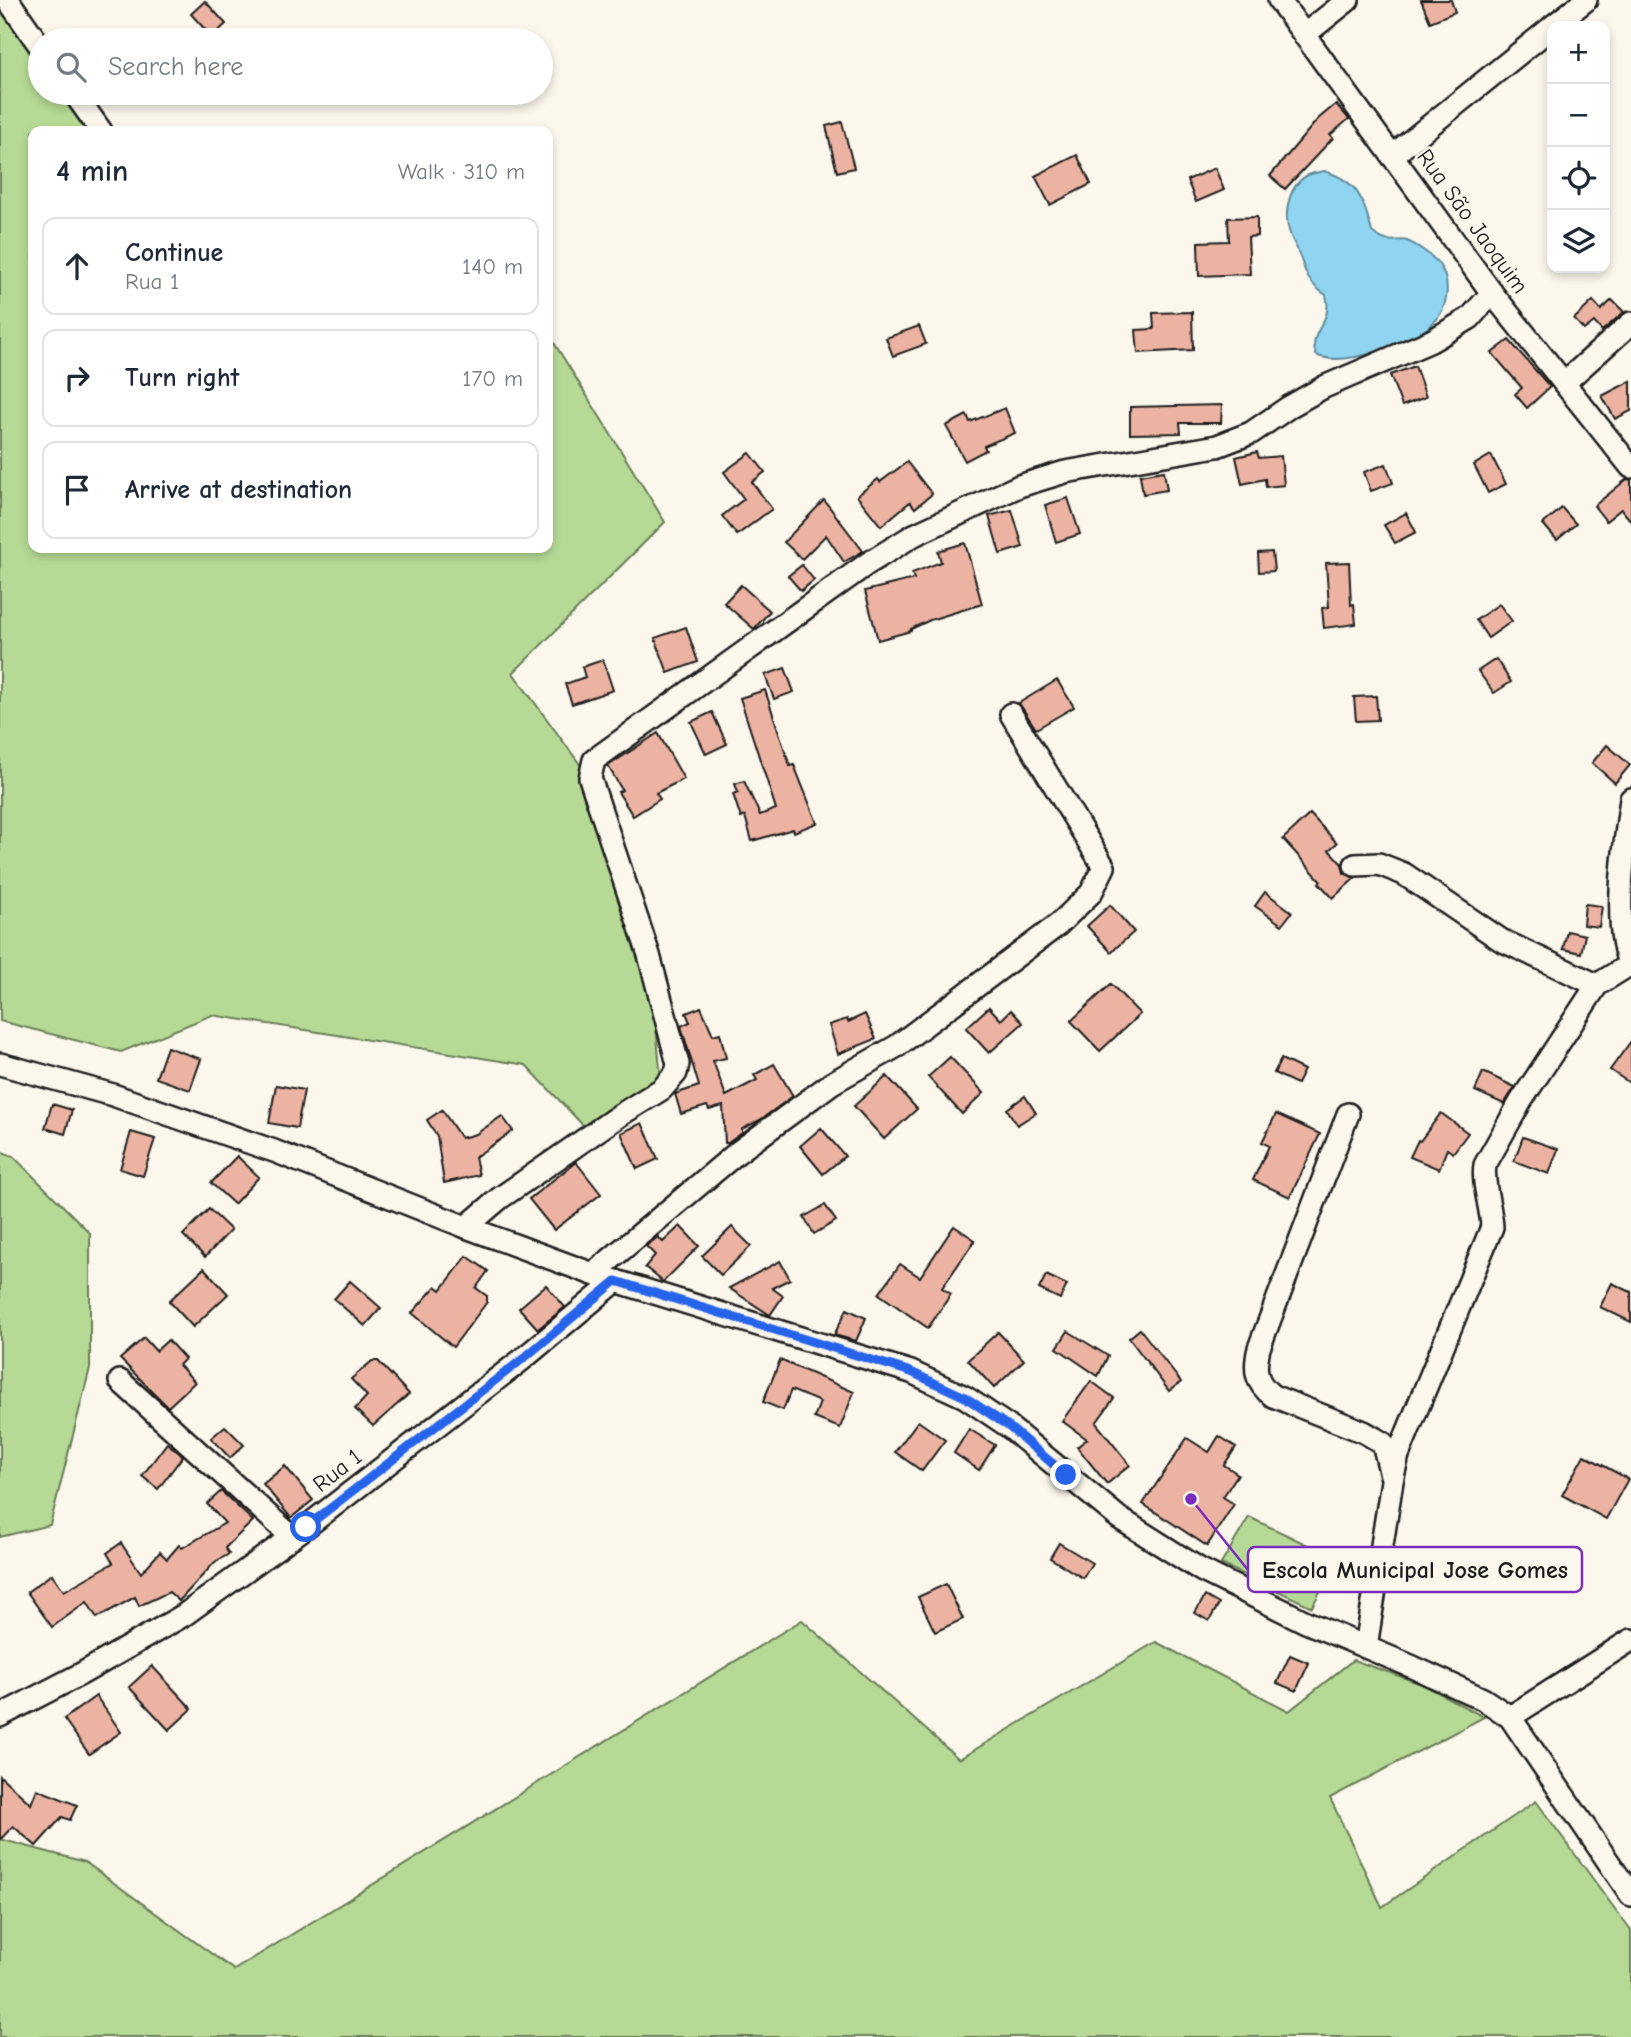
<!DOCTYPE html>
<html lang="en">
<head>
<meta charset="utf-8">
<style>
	body { margin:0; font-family:"Comic Neue",sans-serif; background:#f6f6f7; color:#1f2937 }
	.controls { position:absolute; right:21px; top:21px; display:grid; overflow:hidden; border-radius:14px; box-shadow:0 4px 10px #0003 }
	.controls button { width:63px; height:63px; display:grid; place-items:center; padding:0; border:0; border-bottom:2px solid #e0e1e3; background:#fff; color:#1f2937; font:35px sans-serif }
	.stop { position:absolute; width:21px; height:21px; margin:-16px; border:5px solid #2563eb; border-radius:50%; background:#fff }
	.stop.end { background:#2563eb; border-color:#fff; box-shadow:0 2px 7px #0008 }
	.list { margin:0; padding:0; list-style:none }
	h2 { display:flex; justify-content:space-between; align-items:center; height:91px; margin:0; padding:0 28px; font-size:30px }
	h2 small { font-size:23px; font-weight:400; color:#747a83 }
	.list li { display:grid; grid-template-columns:46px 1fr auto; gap:21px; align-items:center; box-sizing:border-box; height:98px; margin:0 14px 14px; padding:0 14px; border:2px solid #e0e1e3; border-radius:14px }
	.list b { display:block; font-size:26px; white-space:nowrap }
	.list p { margin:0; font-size:23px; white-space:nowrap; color:#747a83 }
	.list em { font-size:23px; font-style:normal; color:#747a83 }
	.icon { flex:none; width:38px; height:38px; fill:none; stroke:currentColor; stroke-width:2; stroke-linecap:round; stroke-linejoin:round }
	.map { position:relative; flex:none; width:1631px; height:2037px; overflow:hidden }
	.search { position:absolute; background:#fff; box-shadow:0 4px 10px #0003; left:28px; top:28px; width:525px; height:77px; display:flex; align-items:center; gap:18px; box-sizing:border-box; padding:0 24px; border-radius:38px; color:#747a83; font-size:26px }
	.panel { position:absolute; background:#fff; box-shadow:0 4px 10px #0003; left:28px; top:126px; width:525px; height:427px; border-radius:14px }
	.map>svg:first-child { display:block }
	.green { fill:#b6da95; stroke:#697b58; stroke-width:2 }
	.water { fill:#8fd4f0; stroke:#618a9b; stroke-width:2 }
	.building { fill:#ecb3a3; stroke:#1c1c1c; stroke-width:2 }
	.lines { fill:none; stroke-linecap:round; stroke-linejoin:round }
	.street-casing { stroke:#1c1c1c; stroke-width:26 }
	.street { stroke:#fbf7ec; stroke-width:21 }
	.route { stroke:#2563eb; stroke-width:9 }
	.labels { text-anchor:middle; stroke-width:5; stroke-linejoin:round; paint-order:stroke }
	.street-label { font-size:23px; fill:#1c1c1c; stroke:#fbf7ec }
	.leader { fill:none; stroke:#7b2cbf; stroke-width:2.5 }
	.callout-dot { fill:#7b2cbf; stroke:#fbf7ec; stroke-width:2.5 }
	.callout { fill:#fbf7ec; stroke:#7b2cbf; stroke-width:2.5 }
	.callout-label { font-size:24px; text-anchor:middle; font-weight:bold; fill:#1c1c1c }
</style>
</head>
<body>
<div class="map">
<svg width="1631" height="2037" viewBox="0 0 1631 2037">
	<rect width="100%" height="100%" fill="#fbf7ec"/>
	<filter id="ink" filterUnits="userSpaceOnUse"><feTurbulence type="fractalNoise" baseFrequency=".0143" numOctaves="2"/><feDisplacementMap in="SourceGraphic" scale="14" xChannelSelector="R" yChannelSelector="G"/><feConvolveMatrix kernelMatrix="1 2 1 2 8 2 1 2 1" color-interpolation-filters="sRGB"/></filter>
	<g filter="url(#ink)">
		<!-- green -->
		<g class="green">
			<polygon points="0,0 40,47 40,93 72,93 99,131 33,131 33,548 548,548 548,333 665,522 513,673 590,778 649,955 662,1089 592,1135 526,1065 212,1015 121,1052 0,1021"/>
			<polygon points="0,1151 13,1156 90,1233 90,1368 50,1525 0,1537"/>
			<polygon points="1249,1517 1337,1559 1312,1607 1221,1564"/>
			<polygon points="802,1620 959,1759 1156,1642 1289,1711 1353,1660 1422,1684 1484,1717 1330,1798 1382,1907 1536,1801 1631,1931 1631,2037 0,2037 0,1839 85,1862 234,1970"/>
		</g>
		<!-- water -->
		<path class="water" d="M1324 171C1359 181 1363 200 1372 232 1376 235 1381 239 1386 240 1393 242 1400 239 1407 241 1417 245 1431 255 1438 263 1452 281 1449 310 1431 325 1410 344 1343 368 1316 355 1307 330 1334 324 1326 295 1307 283 1306 273 1299 254 1297 247 1292 241 1290 234 1283 215 1288 185 1308 175 1313 173 1319 172 1324 171Z"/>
		<!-- building -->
		<g class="building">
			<polygon points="1421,0 1451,0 1455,12 1430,22"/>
			<polygon points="205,1 226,24 212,37 191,14"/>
			<polygon points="1336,104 1349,119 1330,135 1333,138 1285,189 1270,176 1318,119"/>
			<polygon points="842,122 854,168 837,172 826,126"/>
			<polygon points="1077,155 1091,184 1050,205 1035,176"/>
			<polygon points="1215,168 1224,190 1196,202 1187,180"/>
			<polygon points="1257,217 1257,236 1248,237 1250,274 1199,276 1198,242 1229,241 1228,218"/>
			<polygon points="1612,300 1624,312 1602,331 1594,322 1584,330 1574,319 1593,301 1601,310"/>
			<polygon points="1192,312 1193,350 1138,353 1136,330 1154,329 1153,313"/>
			<polygon points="919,326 926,344 893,356 886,338"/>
			<polygon points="1509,340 1550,387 1527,408 1515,394 1522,388 1492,353"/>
			<polygon points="1415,366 1426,397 1402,406 1390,375"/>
			<polygon points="1631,381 1631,411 1615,419 1602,396"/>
			<polygon points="1222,405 1221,423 1180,423 1181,433 1130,434 1130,407"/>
			<polygon points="1005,408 1015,433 984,446 986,450 965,461 946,426 967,415 970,422"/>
			<polygon points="1257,452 1259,458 1281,456 1284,485 1266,487 1265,479 1242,484 1236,457"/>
			<polygon points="750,453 765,472 752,482 772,509 737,535 722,516 744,499 724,472"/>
			<polygon points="1491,455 1506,484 1488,493 1474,465"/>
			<polygon points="907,462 932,494 915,508 910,502 881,526 857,496 878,479 880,482"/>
			<polygon points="1386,464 1393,483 1371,491 1364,472"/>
			<polygon points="1164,471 1167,490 1143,494 1140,475"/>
			<polygon points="1627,479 1631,480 1631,521 1621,509 1606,521 1594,506"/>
			<polygon points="1068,498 1080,534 1056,542 1045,505"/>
			<polygon points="824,500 863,551 844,562 826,535 802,559 784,542"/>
			<polygon points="1562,508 1576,524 1557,540 1543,524"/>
			<polygon points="1012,510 1023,547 1000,554 989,516"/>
			<polygon points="1406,513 1416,532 1395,543 1384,525"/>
			<polygon points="965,543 982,604 930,620 911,629 911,631 878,640 865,591 914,579 912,573 941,562 938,551"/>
			<polygon points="1272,552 1274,571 1259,572 1258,553"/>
			<polygon points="1349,562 1351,605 1354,604 1356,624 1324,628 1322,608 1329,607 1326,563"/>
			<polygon points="802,565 814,580 801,591 788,576"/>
			<polygon points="741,585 770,611 754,629 724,603"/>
			<polygon points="1499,604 1512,621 1488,638 1476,620"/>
			<polygon points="686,627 698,662 668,673 655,638"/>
			<polygon points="1496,659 1511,682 1494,693 1478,671"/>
			<polygon points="603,660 613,690 572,704 565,684 585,677 582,667"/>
			<polygon points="785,668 794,692 774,699 765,675"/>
			<polygon points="1057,680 1074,707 1036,729 1019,703"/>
			<polygon points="765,690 790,766 794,765 817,823 794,832 793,829 752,841 745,816 741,818 733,794 738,792 735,784 744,781 760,815 776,809 740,698"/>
			<polygon points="1376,696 1378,720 1356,721 1354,697"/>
			<polygon points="712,712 727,744 706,754 691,722"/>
			<polygon points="658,733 684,779 656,793 660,799 633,816 618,792 622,790 608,766"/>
			<polygon points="1607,745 1630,765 1615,783 1592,763"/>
			<polygon points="1310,814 1337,843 1329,850 1342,864 1344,873 1355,878 1333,898 1319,883 1321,881 1283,839"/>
			<polygon points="1265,892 1292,912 1282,925 1255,906"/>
			<polygon points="1585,904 1602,906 1599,927 1583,925"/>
			<polygon points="1110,905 1134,932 1111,952 1087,926"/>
			<polygon points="1567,931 1585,935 1581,953 1563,949"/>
			<polygon points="1111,984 1140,1014 1100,1051 1071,1021"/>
			<polygon points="701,1007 713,1035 720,1033 726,1058 713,1061 726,1096 757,1080 754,1075 774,1064 793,1096 760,1120 742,1129 742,1133 728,1143 725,1143 723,1106 709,1110 707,1106 681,1114 675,1094 699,1086 681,1026 690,1022 686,1013"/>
			<polygon points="989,1007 1001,1020 1011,1010 1023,1023 989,1053 966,1028"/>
			<polygon points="865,1014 876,1039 838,1054 829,1025 847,1019 848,1022"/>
			<polygon points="1631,1041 1631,1084 1610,1070"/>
			<polygon points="167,1047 201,1059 190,1090 156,1078"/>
			<polygon points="950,1057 984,1093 962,1114 928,1077"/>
			<polygon points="1281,1059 1304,1070 1297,1084 1274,1073"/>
			<polygon points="1483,1072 1515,1087 1504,1104 1475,1091"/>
			<polygon points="887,1076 917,1109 884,1139 854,1106"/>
			<polygon points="276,1085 304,1090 297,1128 269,1123"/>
			<polygon points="1025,1096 1036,1113 1017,1125 1007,1109"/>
			<polygon points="52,1104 72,1110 65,1134 45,1128"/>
			<polygon points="442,1110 461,1138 476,1134 502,1116 513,1131 475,1157 479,1175 444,1183 437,1136 427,1120"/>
			<polygon points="1441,1113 1468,1133 1453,1153 1447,1149 1439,1169 1410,1157 1418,1140 1420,1141"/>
			<polygon points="1276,1114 1320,1134 1290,1197 1253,1180 1269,1146 1262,1142"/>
			<polygon points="642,1123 658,1159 637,1169 621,1133"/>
			<polygon points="821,1128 845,1156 823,1174 800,1146"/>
			<polygon points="131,1132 155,1139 143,1176 120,1169"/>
			<polygon points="1523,1137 1558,1149 1549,1174 1514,1161"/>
			<polygon points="237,1156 259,1177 234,1204 211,1183"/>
			<polygon points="576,1162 601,1194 554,1230 529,1199"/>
			<polygon points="825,1205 836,1221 814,1234 804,1217"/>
			<polygon points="209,1209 231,1230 205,1257 183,1235"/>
			<polygon points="680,1226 699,1246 663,1282 645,1267 655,1255 646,1246 658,1237 663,1242"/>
			<polygon points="954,1226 975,1240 942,1288 951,1294 928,1328 879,1294 900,1264 920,1277"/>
			<polygon points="732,1227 751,1246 721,1275 702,1256"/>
			<polygon points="467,1256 488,1271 476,1288 487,1296 487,1302 453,1347 412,1313 436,1286 441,1290"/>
			<polygon points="780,1261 790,1279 772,1288 783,1296 770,1315 729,1288"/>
			<polygon points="204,1268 228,1294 193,1327 169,1301"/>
			<polygon points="1046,1275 1067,1285 1060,1299 1039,1289"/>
			<polygon points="350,1281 381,1308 365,1326 334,1299"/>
			<polygon points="1612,1283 1631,1292 1631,1322 1600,1307"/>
			<polygon points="546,1285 565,1307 538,1329 519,1308"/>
			<polygon points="847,1309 866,1318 856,1341 834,1335"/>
			<polygon points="1140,1329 1181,1382 1169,1391 1129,1338"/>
			<polygon points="1068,1331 1108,1356 1098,1376 1057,1348"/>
			<polygon points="998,1332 1024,1360 994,1388 968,1360"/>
			<polygon points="144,1338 156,1351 168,1340 185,1359 179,1365 195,1382 168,1407 120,1359"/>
			<polygon points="780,1360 854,1392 840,1428 814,1418 820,1402 791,1390 783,1410 763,1402"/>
			<polygon points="372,1361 378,1361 409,1394 373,1426 355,1409 367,1396 351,1379"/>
			<polygon points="1091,1381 1114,1398 1096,1423 1130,1465 1107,1484 1077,1447 1087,1439 1062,1421"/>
			<polygon points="918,1421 945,1440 922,1471 895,1452"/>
			<polygon points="225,1426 244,1445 230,1458 211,1438"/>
			<polygon points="969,1429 995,1445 979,1470 954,1453"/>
			<polygon points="1219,1436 1236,1447 1224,1465 1238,1474 1223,1497 1234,1504 1207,1546 1143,1504 1187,1438 1209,1452"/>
			<polygon points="167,1443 183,1456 158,1489 142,1476"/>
			<polygon points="1584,1455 1628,1479 1606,1519 1562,1495"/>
			<polygon points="285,1466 313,1500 291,1518 263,1484"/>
			<polygon points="221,1491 253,1521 225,1548 229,1554 215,1562 179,1601 169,1592 139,1606 135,1597 97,1618 87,1602 52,1627 27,1592 52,1574 64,1591 113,1563 107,1553 121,1543 141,1573 160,1552 167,1559 179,1545 182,1548 225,1523 207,1504"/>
			<polygon points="1059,1543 1092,1563 1083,1578 1050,1558"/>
			<polygon points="946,1584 963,1619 935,1632 918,1597"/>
			<polygon points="1205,1596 1219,1604 1209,1621 1195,1613"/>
			<polygon points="1290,1655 1309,1663 1296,1691 1277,1683"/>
			<polygon points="152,1666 192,1709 169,1730 129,1687"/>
			<polygon points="96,1696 121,1732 89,1754 64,1719"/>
			<polygon points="0,1776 31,1804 37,1789 77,1805 70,1820 62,1817 36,1846 13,1826 0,1840"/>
		</g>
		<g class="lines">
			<defs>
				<g id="street">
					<polyline points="8,0 40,46"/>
					<polyline points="1279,0 1492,293 1631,467"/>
					<polyline points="1553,26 1586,0"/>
					<polyline points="1304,35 1348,0"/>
					<polyline points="74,93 101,131"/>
					<polyline points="1392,156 1552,27"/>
					<polyline points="1564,383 1631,323"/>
					<path d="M1631 799C1625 840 1611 930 1631 966"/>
					<polyline points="1355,865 1379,864 1404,874 1501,940 1597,985"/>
					<polyline points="0,1064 113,1095 274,1151 466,1227 593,1274 911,1372 965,1397 1008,1426 1119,1518 1201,1570 1306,1622 1413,1667 1483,1699 1510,1717 1631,1895"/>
					<path d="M1348 1114 1259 1348C1254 1369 1255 1383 1273 1396L1364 1432 1383 1443 1391 1475"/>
					<polyline points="466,1227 500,1198 620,1115 662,1089 676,1073 678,1064 649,955 590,778 594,760 867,564 914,535 1019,486 1065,472 1217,446 1251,433 1289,407 1324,387 1431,341 1470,318 1492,293"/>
					<polyline points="593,1274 738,1152 832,1083 897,1046 1059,924 1091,893 1104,867 1011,714"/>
					<polyline points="120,1381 292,1537"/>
					<path d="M1366 1647 1392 1481 1398 1455 1492 1227C1491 1206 1482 1184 1485 1165L1521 1101 1597 985 1629 965"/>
					<polyline points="0,1716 81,1674 184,1615 306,1527 524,1358 616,1281"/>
					<polyline points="1510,1717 1631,1640"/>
				</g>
			</defs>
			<!-- street casing -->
			<use href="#street" class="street-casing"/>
			<!-- street -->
			<use href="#street" class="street"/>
		</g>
	</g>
	<g class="lines" filter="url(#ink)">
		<!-- route -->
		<polyline class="route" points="306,1527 524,1358 616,1281 911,1372 965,1397 1008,1426 1066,1475"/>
	</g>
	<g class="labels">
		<!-- street labels -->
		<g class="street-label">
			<text transform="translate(1473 221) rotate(54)" y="8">Rua São Jaoquim</text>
			<text transform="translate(337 1470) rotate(-38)" y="8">Rua 1</text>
		</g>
	</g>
	<!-- callouts -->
	<path class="leader" d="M1191 1499L1248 1570"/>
	<circle class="callout-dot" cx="1191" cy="1499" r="7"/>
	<rect class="callout" x="1248" y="1547" width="334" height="45" rx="7"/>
	<g class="callout-label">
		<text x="1415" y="1578">Escola Municipal Jose Gomes</text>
	</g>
</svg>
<div class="controls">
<button>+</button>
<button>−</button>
<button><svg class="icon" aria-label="locate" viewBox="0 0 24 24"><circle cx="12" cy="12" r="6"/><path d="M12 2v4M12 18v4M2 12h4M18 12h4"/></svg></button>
<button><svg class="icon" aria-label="layers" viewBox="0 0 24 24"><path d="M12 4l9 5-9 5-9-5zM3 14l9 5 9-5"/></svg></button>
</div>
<div class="stop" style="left:306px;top:1527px"></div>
<div class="stop end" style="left:1066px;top:1475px"></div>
<div class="search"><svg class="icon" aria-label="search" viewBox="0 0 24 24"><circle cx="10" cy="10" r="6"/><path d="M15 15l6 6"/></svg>Search here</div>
<section class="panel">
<h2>4 min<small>Walk · 310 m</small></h2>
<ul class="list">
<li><svg class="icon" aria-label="ahead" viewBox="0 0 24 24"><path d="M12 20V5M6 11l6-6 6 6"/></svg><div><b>Continue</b><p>Rua 1</p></div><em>140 m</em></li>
<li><svg class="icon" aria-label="right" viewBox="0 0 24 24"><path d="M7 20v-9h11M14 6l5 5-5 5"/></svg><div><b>Turn right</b></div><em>170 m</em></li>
<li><svg class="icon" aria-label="arrive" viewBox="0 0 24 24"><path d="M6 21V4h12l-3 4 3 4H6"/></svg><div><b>Arrive at destination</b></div></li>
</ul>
</section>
</div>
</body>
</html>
